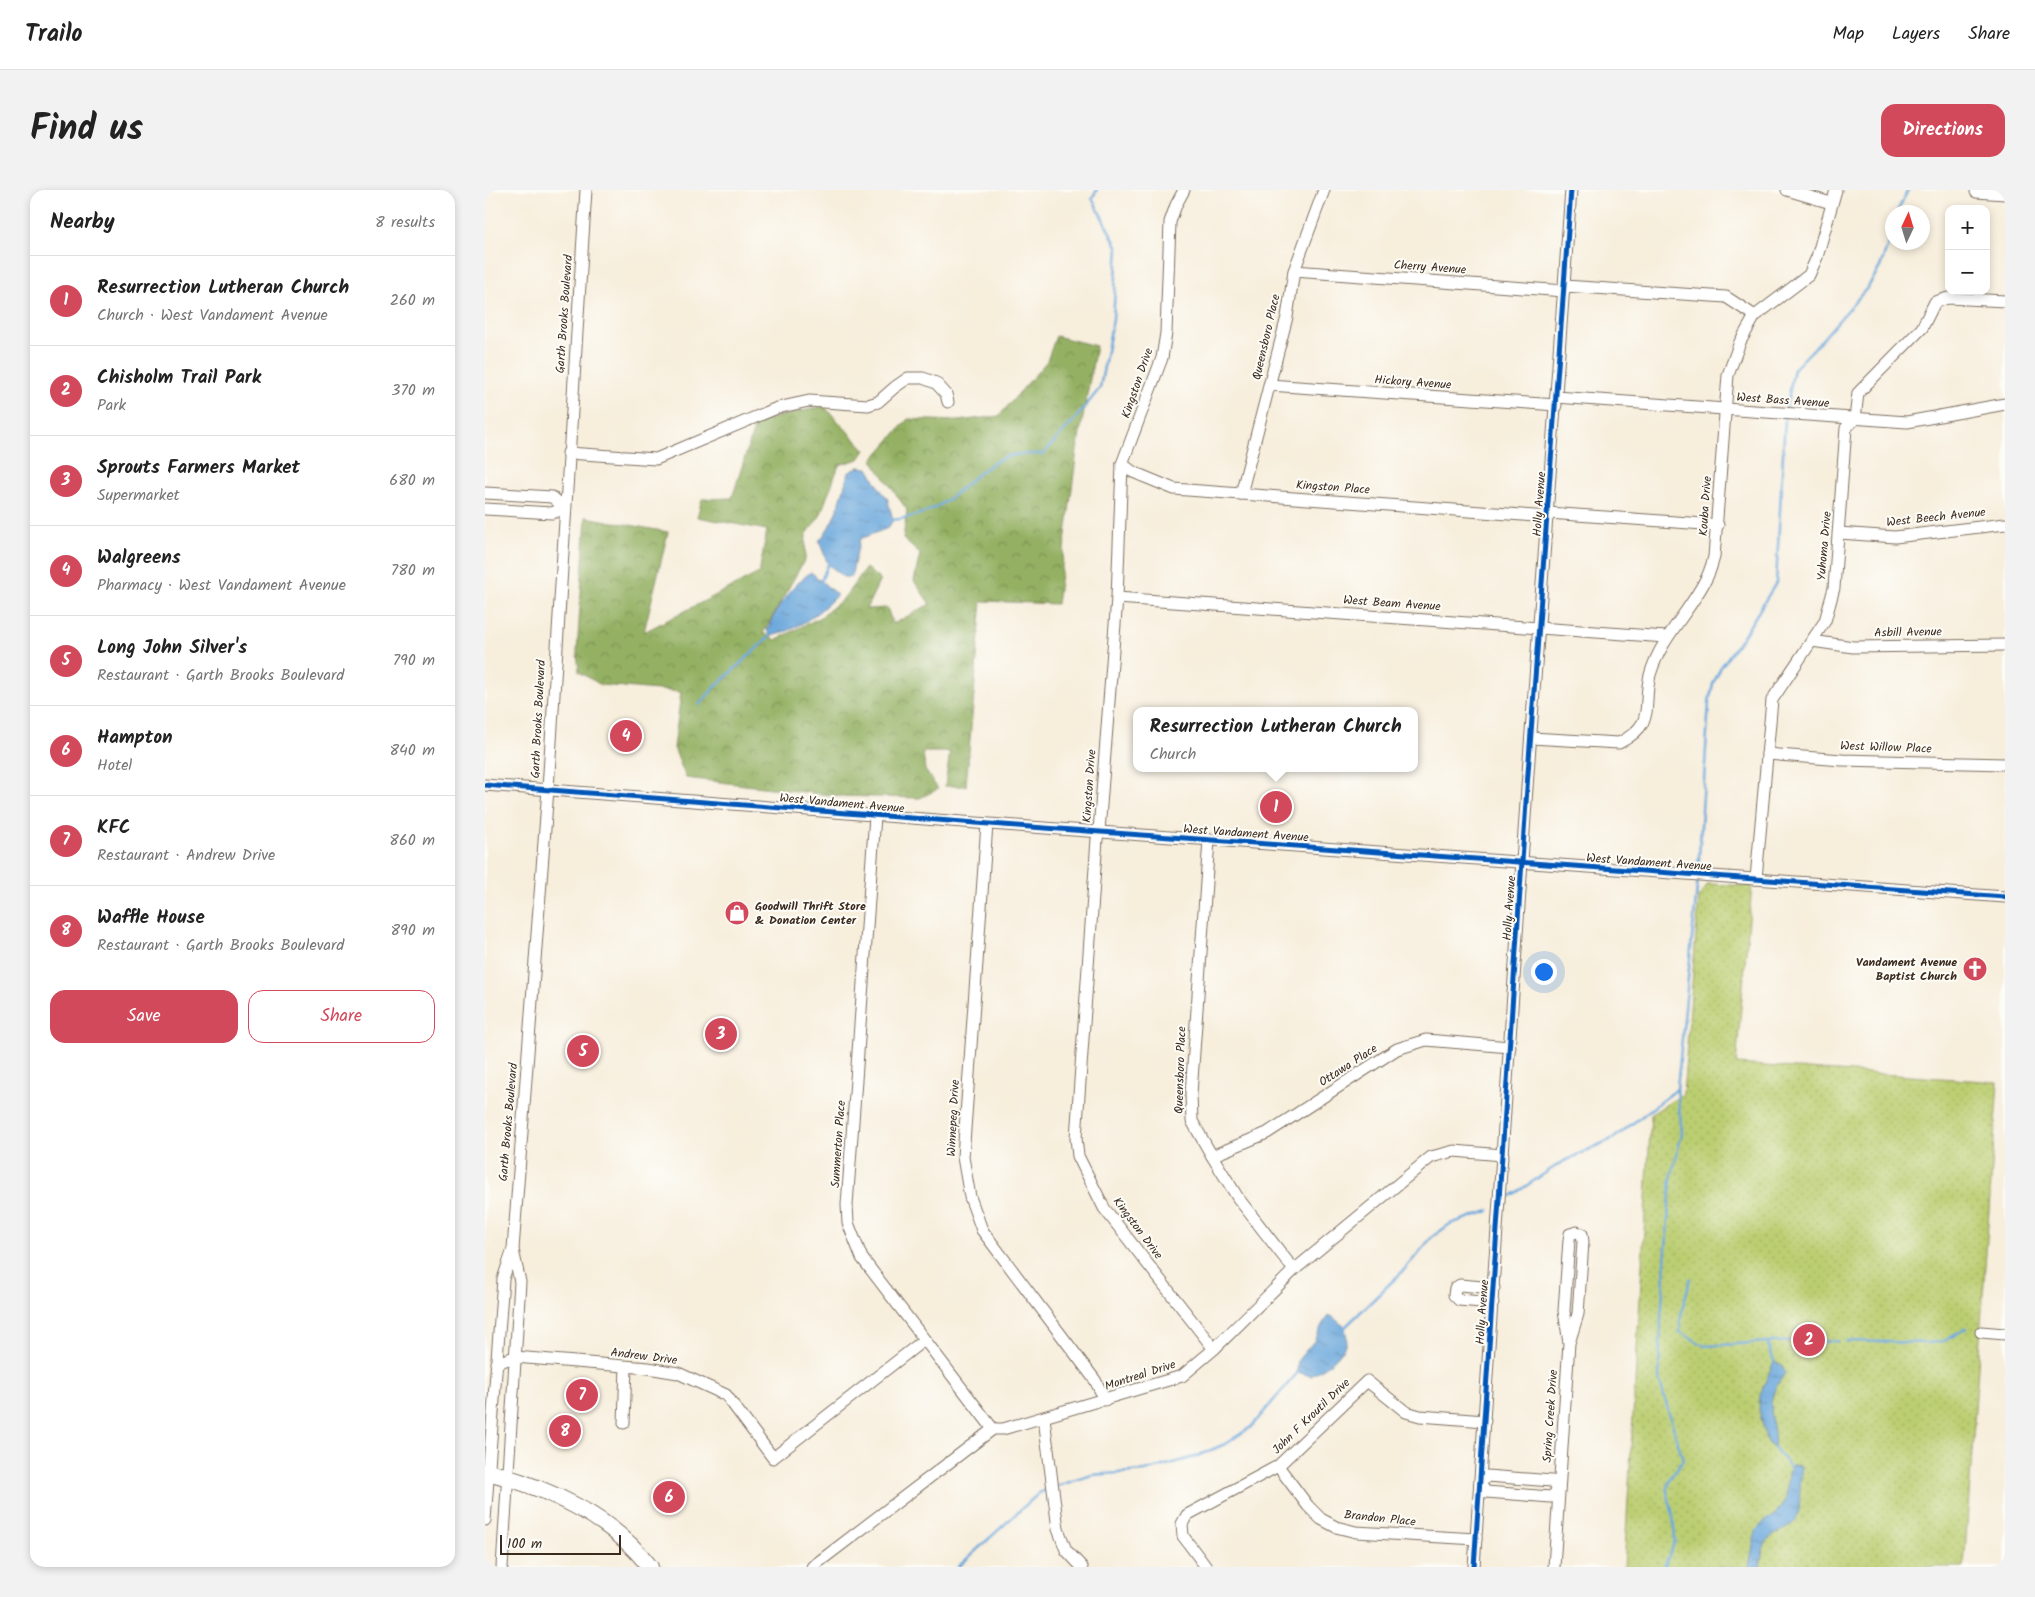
<!DOCTYPE html>
<html lang="en">
<head>
<meta charset="utf-8">
<style>
	body { margin:0; font-family:Kalam,sans-serif; background:#f2f2f2; color:#222 }
	.controls { position:absolute; right:15px; top:15px; display:grid; overflow:hidden; border-radius:10px; box-shadow:0 2px 8px #0003 }
	.controls button { width:45px; height:45px; display:grid; place-items:center; padding:0; border:0; border-bottom:1px solid #e0e0e0; background:#fff; color:#222; font:25px sans-serif }
	.compass { position:absolute; left:1400px; top:15px; width:45px; height:45px; border-radius:50%; background:#fff; box-shadow:0 2px 8px #0003; rotate:4deg }
	.scale { position:absolute; left:15px; bottom:12px; width:121px; box-sizing:border-box; padding-left:5px; border:2px solid #3b2a1e; border-top:0; font-size:14px; line-height:18px; white-space:nowrap; color:#3b2a1e; -webkit-text-stroke:4px #fdfcf7; paint-order:stroke }
	.you { position:absolute; left:1058px; top:781px; width:18px; height:18px; margin:-12px; border:4px solid #fff; border-radius:50%; background:#1a73e8; box-shadow:0 0 0 8px #1a73e833 }
	.badge { display:grid; place-items:center; width:32px; height:32px; border-radius:50%; background:#d1495b; color:#fff; font-size:16px; font-weight:700 }
	.pin { position:absolute; translate:-50% -50%; border:2px solid #fff; box-shadow:0 1px 5px #0006 }
	.popup { position:absolute; left:648px; top:517px; width:285px; height:65px; box-sizing:border-box; display:grid; place-content:center; border-radius:10px; background:#fff; filter:drop-shadow(0 1px 4px #0005); font-size:16px; white-space:nowrap; color:#767676 }
	.popup b { font-size:19px; color:#222 }
	.popup::after { content:''; position:absolute; left:50%; top:100%; margin-left:-10px; border:10px solid transparent; border-top-color:#fff }
	.list { margin:0; padding:0; list-style:none }
	h2 { display:flex; justify-content:space-between; align-items:center; height:65px; margin:0; padding:0 20px; font-size:21px }
	h2 small { font-size:16px; font-weight:400; color:#767676 }
	.list li { display:grid; grid-template-columns:32px 1fr auto; gap:15px; align-items:center; box-sizing:border-box; height:90px; padding:0 20px; border-top:1px solid #e0e0e0 }
	.list b { display:block; font-size:19px; white-space:nowrap }
	.list p { margin:0; font-size:16px; white-space:nowrap; color:#767676 }
	.list em { font-size:16px; font-style:normal; color:#767676 }
	.actions { display:flex; gap:10px; padding:15px 20px }
	.actions a { flex:1; padding:11px 0; border:1px solid #d1495b; border-radius:15px; text-align:center; font-size:18px; color:#d1495b }
	.actions .main { background:#d1495b; color:#fff }
	.map { position:relative; flex:none; width:1520px; height:1377px; overflow:hidden; border-radius:15px }
	header { display:flex; align-items:center; gap:30px; box-sizing:border-box; height:70px; padding:0 25px; background:#fff; border-bottom:1px solid #e0e0e0 }
	header strong { font-size:24px }
	nav { display:flex; gap:28px; margin-inline-start:auto; font-size:18px }
	.intro { display:flex; align-items:center; justify-content:space-between; box-sizing:border-box; height:120px; padding:0 30px }
	h1 { margin:0; font-size:35px }
	.button { padding:12px 22px; border-radius:15px; background:#d1495b; color:#fff; font-size:18px; font-weight:700 }
	main { display:flex; gap:30px; padding:0 30px }
	aside { flex:1; background:#fff; border-radius:15px; box-shadow:0 2px 8px #0003 }
	.map>svg:first-child { display:block }
	.forest { fill:url(#forest-crowns); stroke:#686e40 }
	.park { fill:url(#park-dots); stroke:#7b7c48 }
	.water { fill:url(#water-ripples); stroke:#53687d }
	.lines { fill:none; stroke-linecap:round; stroke-linejoin:round }
	.stream { stroke:#6ba7dc; stroke-width:2.5 }
	.minor-casing { stroke:#7d6f60; stroke-width:13 }
	.highway-casing { stroke:#7d6f60; stroke-width:18 }
	.minor { stroke:#fff; stroke-width:11 }
	.highway { stroke:#fff; stroke-width:16 }
	.cycleway-casing { stroke:#fdfcf7; stroke-width:8 }
	.cycleway { stroke:#0057b8; stroke-width:5 }
	.labels { text-anchor:middle; stroke-width:4; stroke-linejoin:round; paint-order:stroke }
	.street-label { font-size:12px; fill:#3b2a1e; stroke:#fdfcf7 }
	.poi-label { font-size:12px; font-weight:bold; fill:#3b2a1e; stroke:#fdfcf7; text-anchor:start }
</style>
</head>
<body>
<header>
<strong>Trailo</strong>
<nav><a>Map</a><a>Layers</a><a>Share</a></nav>
</header>
<div class="intro"><h1>Find us</h1><a class="button">Directions</a></div>
<main>
<aside>
<h2>Nearby<small>8 results</small></h2>
<ul class="list">
<li><span class="badge">1</span><div><b>Resurrection Lutheran Church</b><p>Church · West Vandament Avenue</p></div><em>260 m</em></li>
<li><span class="badge">2</span><div><b>Chisholm Trail Park</b><p>Park</p></div><em>370 m</em></li>
<li><span class="badge">3</span><div><b>Sprouts Farmers Market</b><p>Supermarket</p></div><em>680 m</em></li>
<li><span class="badge">4</span><div><b>Walgreens</b><p>Pharmacy · West Vandament Avenue</p></div><em>780 m</em></li>
<li><span class="badge">5</span><div><b>Long John Silver's</b><p>Restaurant · Garth Brooks Boulevard</p></div><em>790 m</em></li>
<li><span class="badge">6</span><div><b>Hampton</b><p>Hotel</p></div><em>840 m</em></li>
<li><span class="badge">7</span><div><b>KFC</b><p>Restaurant · Andrew Drive</p></div><em>860 m</em></li>
<li><span class="badge">8</span><div><b>Waffle House</b><p>Restaurant · Garth Brooks Boulevard</p></div><em>890 m</em></li>
</ul>
<div class="actions"><a class="main">Save</a><a>Share</a></div>
</aside>
<div class="map">
<svg width="1520" height="1377" viewBox="0 0 1520 1377">
	<defs>
		<pattern id="forest-crowns" width="20" height="18" patternUnits="userSpaceOnUse" patternTransform="scale(1.25)"><rect width="20" height="18" fill="#94b163"/><path d="M2 6a3 3 0 1 1 6 0M12 15a3 3 0 1 1 6 0" fill="none" stroke="#7a9051"/></pattern>
		<pattern id="park-dots" width="8" height="8" patternUnits="userSpaceOnUse" patternTransform="scale(1.25)"><rect width="8" height="8" fill="#bbce71"/><path d="M2 2h.1M6 6h.1" fill="none" stroke="#a2b161" stroke-width="1.8" stroke-linecap="round"/></pattern>
		<pattern id="water-ripples" width="26" height="14" patternUnits="userSpaceOnUse" patternTransform="scale(1.25)"><rect width="26" height="14" fill="#6ba7dc"/><path d="M2 4q2-2 4 0t4 0M15 11q2-2 4 0t4 0" fill="none" stroke="#5988b2"/></pattern>
	</defs>
	<rect width="100%" height="100%" fill="#fdfcf7"/>
	<filter id="ink" filterUnits="userSpaceOnUse"><feTurbulence type="fractalNoise" baseFrequency=".02" numOctaves="2"/><feDisplacementMap in="SourceGraphic" scale="10" xChannelSelector="R" yChannelSelector="G"/><feConvolveMatrix kernelMatrix="1 2 1 2 8 2 1 2 1" color-interpolation-filters="sRGB"/></filter>
	<filter id="wash" filterUnits="userSpaceOnUse"><feTurbulence type="fractalNoise" baseFrequency=".0096" numOctaves="4" result="noise"/><feDisplacementMap in="SourceGraphic" scale="20" xChannelSelector="R" yChannelSelector="G"/><feGaussianBlur stdDeviation="1.12" result="paint"/><feColorMatrix in="noise" values="0 0 0 0 0 0 0 0 0 0 0 0 0 0 0 0 0 1.4 0 .05"/><feComposite in="paint" operator="in"/></filter>
	<g filter="url(#wash)">
		<rect width="100%" height="100%" fill="#f7eedc"/>
		<!-- forest -->
		<polygon class="forest" points="571,146 611,156 592,260 572,414 497,411 481,596 460,596 465,562 438,562 440,580 453,599 435,608 353,606 201,588 189,558 196,502 116,495 94,482 92,462 101,327 183,342 159,442 274,383 282,340 212,327 217,309 247,308 271,232 339,216 380,260 374,269 354,275 335,326 321,345 320,369 278,443 291,450 337,426 358,409 381,378 395,390 381,419 402,418 408,434 445,414 429,391 435,364 418,349 422,320 387,270 423,229 472,231 514,226 562,171"/>
		<!-- park -->
		<polygon class="park" points="1223,694 1267,696 1251,874 1513,892 1479,1377 1139,1377 1166,924 1198,904 1214,708"/>
		<!-- water -->
		<g class="water">
			<path d="M373 277 383 278 397 302 402 307 408 330 403 338 375 349 366 387H358L343 374 334 351C350 333 357 306 363 283Z"/>
			<path d="M326 382 352 405C333 424 312 441 285 446L282 440C291 418 306 396 326 382Z"/>
			<path d="M845 1125 860 1137C860 1141 862 1146 862 1149 859 1166 838 1179 826 1186L812 1182 813 1170 829 1151 838 1133Z"/>
			<path d="M1289 1171 1297 1175 1300 1183C1296 1190 1290 1197 1288 1205 1282 1222 1292 1240 1289 1257L1284 1255 1281 1250 1274 1219 1275 1205Z"/>
			<path d="M1308 1275 1316 1276C1317 1284 1315 1292 1315 1300 1314 1313 1317 1327 1305 1336 1299 1341 1290 1342 1285 1348 1277 1355 1277 1367 1275 1377H1264L1271 1340 1279 1332 1289 1326 1301 1309 1303 1283Z"/>
		</g>
		<g class="lines">
			<!-- stream -->
			<g class="stream">
				<polyline points="1412,22 1423,0"/>
				<polyline points="1301,220 1309,179 1333,154 1383,97 1395,77 1408,41"/>
				<path d="M407 330C425 328 445 322 461 311 481 296 498 275 523 266 533 263 547 264 558 264L592 227 615 198 628 129 633 58 607 8 612 0"/>
				<polyline points="336,391 343,374 346,374"/>
				<polyline points="214,515 229,498 286,445"/>
				<polyline points="1213,683 1224,512 1228,494 1236,477 1259,445 1291,393 1300,228"/>
				<polyline points="1026,1006 1077,972 1129,948 1192,899"/>
				<path d="M1205 1089C1201 1107 1194 1124 1195 1142L1220 1156 1282 1152 1353 1151"/>
				<polyline points="858,1139 919,1080 947,1047 965,1034 1004,1021"/>
				<polyline points="1361,1151 1444,1153 1459,1151 1482,1138"/>
				<polyline points="1282,1152 1289,1171"/>
				<polyline points="1289,1257 1306,1279"/>
				<polyline points="572,1296 607,1285 660,1281 710,1267 740,1254 766,1237 814,1181"/>
				<polyline points="473,1377 554,1303 564,1299"/>
				<polyline points="1179,1377 1190,1351 1188,1325 1182,1301 1186,1287 1198,1270 1174,1189 1176,1128 1186,988 1197,943 1192,899 1213,688"/>
			</g>
		</g>
	</g>
	<g filter="url(#ink)">
		<g class="lines">
			<defs>
				<g id="minor">
					<polyline points="699,0 691,15 685,32 681,143 677,168 637,274 632,408 614,641 612,649 591,948 593,966 619,1018 729,1159"/>
					<polyline points="1302,0 1346,13"/>
					<polyline points="1491,2 1520,4"/>
					<polyline points="809,81 1079,101"/>
					<polyline points="1080,96 1241,107 1270,126"/>
					<polyline points="784,195 1071,215"/>
					<polyline points="1071,207 1422,232 1520,214"/>
					<polyline points="83,263 171,269 292,218 324,211 383,215 393,212 410,197 423,188 438,188 451,193 461,204 463,212"/>
					<polyline points="637,274 648,282 689,299 1063,327"/>
					<polyline points="0,303 67,307 80,318 67,323 0,319"/>
					<polyline points="756,304 802,127 809,81 839,0"/>
					<polyline points="1063,323 1233,335"/>
					<polyline points="1354,343 1410,347 1520,334"/>
					<polyline points="632,408 1181,447"/>
					<polyline points="1327,451 1368,457 1520,455"/>
					<path d="M1046 548 1134 553C1172 533 1157 518 1165 485 1176 447 1204 423 1221 389 1225 382 1227 374 1229 367L1243 185 1255 152 1270 126 1324 85 1332 67 1351 0"/>
					<polyline points="1282,564 1357,570 1520,574"/>
					<polyline points="0,595 491,633 1520,707"/>
					<polyline points="390,626 362,1015 363,1033 377,1068 508,1239"/>
					<polyline points="502,634 478,967 485,1007 497,1040 610,1190 620,1210"/>
					<polyline points="724,650 706,904 707,931 727,966 753,1008 809,1080"/>
					<polyline points="1271,689 1287,510 1340,431 1349,398 1361,238 1370,229 1373,203 1437,138 1450,112 1463,108 1520,111"/>
					<polyline points="727,966 782,943 912,859 941,850 1025,857"/>
					<polyline points="1008,1113 974,1110 969,1105 970,1098 975,1095 1009,1098"/>
					<polyline points="1496,1142 1520,1144"/>
					<polyline points="11,1173 30,1167 163,1178 193,1183 241,1205 288,1268 439,1150"/>
					<polyline points="559,1228 573,1339 581,1360 597,1377"/>
					<polyline points="139,1233 141,1177"/>
					<polyline points="793,1276 823,1316 836,1329 851,1337 871,1342 991,1349"/>
					<polygon points="1002,1286 1067,1291 1074,1300 1066,1307 1001,1302 995,1294"/>
					<polyline points="0,1330 18,1089 28,1059 38,929 63,599 101,0"/>
					<polyline points="17,1377 35,1092 28,1060"/>
					<polyline points="327,1377 508,1239 518,1239 697,1186 729,1159 809,1080 946,967 969,961 1018,965"/>
					<polyline points="721,1377 698,1346 697,1334 702,1325 793,1276 882,1191 921,1222 935,1226 1000,1231"/>
					<polyline points="989,1377 1043,583 1086,0"/>
					<polyline points="1069,1377 1084,1153 1079,1121 1084,1050 1085,1044 1092,1042 1097,1044 1098,1052 1093,1124 1084,1153"/>
				</g>
				<path id="highway" d="M0 1281C62 1298 125 1325 165 1377"/>
			</defs>
			<!-- minor casing -->
			<use href="#minor" class="minor-casing"/>
			<!-- highway casing -->
			<use href="#highway" class="highway-casing"/>
			<!-- minor -->
			<use href="#minor" class="minor"/>
			<!-- highway -->
			<use href="#highway" class="highway"/>
			<defs>
				<g id="cycleway">
					<polyline points="0,595 491,633 1520,707"/>
					<polyline points="989,1377 1043,583 1086,0"/>
				</g>
			</defs>
			<!-- cycleway casing -->
			<use href="#cycleway" class="cycleway-casing"/>
			<!-- cycleway -->
			<use href="#cycleway" class="cycleway"/>
		</g>
	</g>
	<!-- icons -->
	<defs>
		<symbol id="shop-disc" viewBox="-11 -11 22 22"><circle r="9.5" fill="#d1495b" stroke="#fdfcf7"/><path d="M-5-2.5h2.3a2.7 3.5 0 0 1 5.4 0H5L5.5 6h-11ZM-1.5-2.5h3a1.5 2.3 0 0 0-3 0Z" fill="#fff"/></symbol>
		<symbol id="church-disc" viewBox="-11 -11 22 22"><circle r="9.5" fill="#d1495b" stroke="#fdfcf7"/><path d="M-1.2-6h2.4v3.5h3.3v2.4h-3.3V6h-2.4V-.1h-3.3v-2.4h3.3Z" fill="#fff"/></symbol>
	</defs>
	<g fill-rule="evenodd">
		<use href="#shop-disc" x="238" y="709" width="28" height="28"/>
		<use href="#church-disc" x="1476" y="765" width="28" height="28"/>
	</g>
	<g class="labels">
		<!-- street labels -->
		<g class="street-label">
			<text transform="translate(945 77) rotate(4)" y="4">Cherry Avenue</text>
			<text transform="translate(79 124) rotate(-86)" y="4">Garth Brooks Boulevard</text>
			<text transform="translate(781 147) rotate(-77)" y="4">Queensboro Place</text>
			<text transform="translate(928 192) rotate(4)" y="4">Hickory Avenue</text>
			<text transform="translate(652 193) rotate(-71)" y="4">Kingston Drive</text>
			<text transform="translate(1298 210) rotate(4)" y="4">West Bass Avenue</text>
			<text transform="translate(848 297) rotate(4)" y="4">Kingston Place</text>
			<text transform="translate(1054 314) rotate(-86)" y="4">Holly Avenue</text>
			<text transform="translate(1220 316) rotate(-86)" y="4">Kouba Drive</text>
			<text transform="translate(1451 327) rotate(-6)" y="4">West Beech Avenue</text>
			<text transform="translate(1339 356) rotate(-85)" y="4">Yuhoma Drive</text>
			<text transform="translate(907 413) rotate(4)" y="4">West Beam Avenue</text>
			<text transform="translate(1423 442) rotate(-1)" y="4">Asbill Avenue</text>
			<text transform="translate(53 529) rotate(-87)" y="4">Garth Brooks Boulevard</text>
			<text transform="translate(1401 557) rotate(2)" y="4">West Willow Place</text>
			<text transform="translate(604 596) rotate(-86)" y="4">Kingston Drive</text>
			<text transform="translate(357 613) rotate(5)" y="4">West Vandament Avenue</text>
			<text transform="translate(761 643) rotate(4)" y="4">West Vandament Avenue</text>
			<text transform="translate(1164 672) rotate(4)" y="4">West Vandament Avenue</text>
			<text transform="translate(1024 718) rotate(-86)" y="4">Holly Avenue</text>
			<text transform="translate(863 875) rotate(-33)" y="4">Ottawa Place</text>
			<text transform="translate(695 880) rotate(-88)" y="4">Queensboro Place</text>
			<text transform="translate(468 928) rotate(-87)" y="4">Winnepeg Drive</text>
			<text transform="translate(23 932) rotate(-85)" y="4">Garth Brooks Boulevard</text>
			<text transform="translate(353 954) rotate(-86)" y="4">Summerton Place</text>
			<text transform="translate(653 1038) rotate(53)" y="4">Kingston Drive</text>
			<text transform="translate(997 1122) rotate(-86)" y="4">Holly Avenue</text>
			<text transform="translate(159 1166) rotate(7)" y="4">Andrew Drive</text>
			<text transform="translate(655 1185) rotate(-18)" y="4">Montreal Drive</text>
			<text transform="translate(826 1226) rotate(-44)" y="4">John F Kroutil Drive</text>
			<text transform="translate(1065 1226) rotate(-86)" y="4">Spring Creek Drive</text>
			<text transform="translate(895 1328) rotate(6)" y="4">Brandon Place</text>
		</g>
		<!-- poi labels -->
		<g class="poi-label">
			<text x="270" y="720">Goodwill Thrift Store<tspan x="270" dy="14">&amp; Donation Center</tspan></text>
			<text x="1472" y="776" text-anchor="end">Vandament Avenue<tspan x="1472" dy="14">Baptist Church</tspan></text>
		</g>
	</g>
</svg>
<div class="controls">
<button>+</button>
<button>−</button>
</div>
<svg class="compass" viewBox="-18 -18 36 36"><path d="M0-13l5 13h-10z" fill="#e53935"/><path d="M0 13l5-13h-10z" fill="#767676"/></svg>
<div class="scale">100 m</div>
<div class="you"></div>
<div class="pin badge" style="left:791px;top:617px">1</div>
<div class="popup"><b>Resurrection Lutheran Church</b>Church</div>
<div class="pin badge" style="left:1324px;top:1150px">2</div>
<div class="pin badge" style="left:236px;top:844px">3</div>
<div class="pin badge" style="left:141px;top:546px">4</div>
<div class="pin badge" style="left:98px;top:861px">5</div>
<div class="pin badge" style="left:184px;top:1307px">6</div>
<div class="pin badge" style="left:97px;top:1205px">7</div>
<div class="pin badge" style="left:80px;top:1241px">8</div>
</div>
</main>
</body>
</html>
